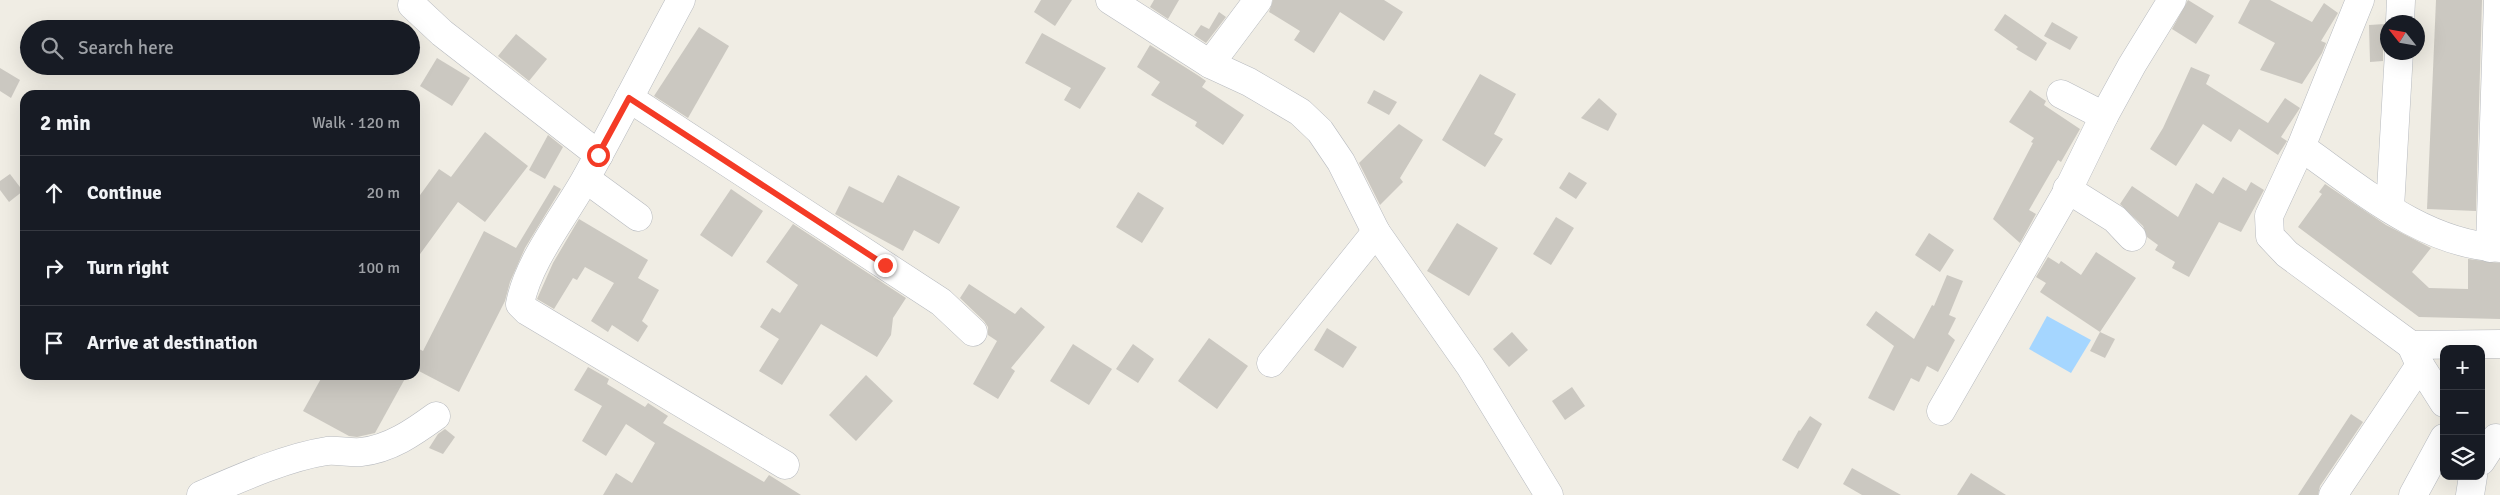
<!DOCTYPE html>
<html lang="en">
<head>
<meta charset="utf-8">
<style>
	body { margin:0; font-family:Signika,sans-serif; background:#242831; color:#f1f3f6 }
	.controls { position:absolute; right:15px; bottom:15px; display:grid; overflow:hidden; border-radius:10px; box-shadow:0 5px 20px #0002 }
	.controls button { width:45px; height:45px; display:grid; place-items:center; padding:0; border:0; border-bottom:1px solid #363941; background:#171b24; color:#f1f3f6; font:25px sans-serif }
	.compass { position:absolute; left:2380px; top:15px; width:45px; height:45px; border-radius:50%; background:#171b24; box-shadow:0 5px 20px #0002; rotate:301deg }
	.stop { position:absolute; width:15px; height:15px; margin:-11px; border:4px solid #f43b26; border-radius:50%; background:#fff }
	.stop.end { background:#f43b26; border-color:#fff; box-shadow:0 1px 5px #0008 }
	.list { margin:0; padding:0; list-style:none }
	h2 { display:flex; justify-content:space-between; align-items:center; height:65px; margin:0; padding:0 20px; font-size:21px }
	h2 small { font-size:16px; font-weight:400; color:#9ea1a6 }
	.list li { display:grid; grid-template-columns:32px 1fr auto; gap:15px; align-items:center; box-sizing:border-box; height:75px; padding:0 20px; border-top:1px solid #363941 }
	.list b { display:block; font-size:19px; white-space:nowrap }
	.list em { font-size:16px; font-style:normal; color:#9ea1a6 }
	.icon { flex:none; width:28px; height:28px; fill:none; stroke:currentColor; stroke-width:2; stroke-linecap:round; stroke-linejoin:round }
	.map { position:relative; flex:none; width:2500px; height:495px; overflow:hidden }
	.search { position:absolute; background:#171b24; box-shadow:0 5px 20px #0002; left:20px; top:20px; width:400px; height:55px; display:flex; align-items:center; gap:12px; box-sizing:border-box; padding:0 18px; border-radius:28px; color:#9ea1a6; font-size:19px }
	.panel { position:absolute; background:#171b24; box-shadow:0 5px 20px #0002; left:20px; top:90px; width:400px; height:290px; border-radius:15px }
	.map>svg:first-child { display:block }
	.water { fill:#a5d6ff }
	.building { fill:#cbc8c1 }
	.lines { fill:none; stroke-linecap:round; stroke-linejoin:round }
	.minor-casing { stroke:#b7babf; stroke-width:29 }
	.minor { stroke:#fff; stroke-width:28 }
	.route { stroke:#f43b26; stroke-width:6 }
</style>
</head>
<body>
<div class="map">
<svg width="2500" height="495" viewBox="0 0 2500 495">
	<rect width="100%" height="100%" fill="#f0ede4"/>
	<!-- water -->
	<polygon class="water" points="2047,316 2091,340 2071,373 2029,349"/>
	<!-- building -->
	<g class="building">
		<polygon points="1041,0 1072,0 1055,26 1034,12"/>
		<polygon points="1154,0 1179,0 1168,19 1150,7"/>
		<polygon points="1273,0 1384,0 1403,12 1384,41 1340,12 1314,53 1294,40 1300,31 1269,12"/>
		<polygon points="2188,0 2214,16 2196,44 2172,29"/>
		<polygon points="2250,0 2270,0 2312,22 2324,3 2338,13 2321,41 2326,43 2322,53 2302,84 2260,70 2275,43 2238,23"/>
		<polygon points="2436,0 2482,0 2476,211 2427,209"/>
		<polygon points="1219,12 1226,17 1206,43 1194,35 1201,25 1209,29"/>
		<polygon points="2005,14 2047,43 2036,61 2016,49 2018,47 1994,30"/>
		<polygon points="2052,22 2078,37 2070,50 2044,36"/>
		<polygon points="2385,24 2388,42 2383,51 2383,61 2370,62 2369,25"/>
		<polygon points="699,27 729,46 688,118 654,96"/>
		<polygon points="1042,33 1106,68 1080,109 1064,100 1071,88 1025,63"/>
		<polygon points="516,34 547,59 529,81 498,56"/>
		<polygon points="1150,45 1199,76 1206,81 1202,87 1244,115 1223,145 1195,126 1197,122 1151,95 1160,82 1137,67"/>
		<polygon points="437,58 470,78 452,106 420,86"/>
		<polygon points="2191,67 2210,75 2206,84 2268,123 2285,98 2300,108 2281,137 2287,141 2278,155 2239,129 2231,142 2203,124 2176,166 2150,149 2163,128"/>
		<polygon points="0,68 20,80 11,98 0,91"/>
		<polygon points="1480,74 1516,94 1494,134 1503,139 1485,167 1442,140"/>
		<polygon points="1374,90 1397,102 1389,115 1367,103"/>
		<polygon points="2030,90 2046,101 2044,105 2080,129 2061,162 2058,160 2029,210 2036,214 2020,243 1993,219 2033,143 2031,142 2034,138 2009,122"/>
		<polygon points="1599,98 1617,114 1608,131 1581,118"/>
		<polygon points="1399,124 1423,140 1400,178 1403,182 1380,205 1359,163"/>
		<polygon points="485,132 528,166 485,222 458,202 415,261 415,202 439,169 451,177"/>
		<polygon points="548,135 563,147 545,179 529,170"/>
		<polygon points="1569,172 1587,183 1576,199 1559,188"/>
		<polygon points="10,174 23,191 9,202 0,190 0,181"/>
		<polygon points="898,175 960,207 939,244 914,230 903,251 835,214 849,186 883,203"/>
		<polygon points="2223,177 2246,191 2251,182 2264,190 2241,232 2219,222 2189,277 2172,268 2175,262 2155,250 2158,245 2147,237 2143,226 2120,204 2132,186 2178,217 2196,183 2213,194"/>
		<polygon points="2325,184 2386,225 2431,248 2412,272 2429,288 2468,289 2468,259 2500,263 2500,319 2419,317 2298,227 2322,194 2319,192"/>
		<polygon points="554,185 561,189 525,248 510,282 505,301 459,392 415,369 415,347 423,351 484,231 516,248"/>
		<polygon points="731,189 763,211 732,257 700,235"/>
		<polygon points="1138,192 1164,208 1142,243 1116,227"/>
		<polygon points="1556,217 1574,228 1551,265 1533,254"/>
		<polygon points="579,219 648,260 638,278 659,290 642,321 648,326 638,342 612,325 608,332 591,321 614,283 585,267 577,280 573,278 554,309 537,299 553,263"/>
		<polygon points="1457,223 1498,248 1469,296 1427,271"/>
		<polygon points="793,224 906,298 893,318 891,335 877,357 821,324 782,385 759,371 779,339 760,327 772,308 780,313 798,285 766,262"/>
		<polygon points="1929,233 1954,250 1940,272 1915,255"/>
		<polygon points="2096,252 2136,278 2100,332 2040,292 2046,283 2036,277 2048,257 2059,264 2061,261 2081,275"/>
		<polygon points="1947,275 1963,281 1949,315 1956,318 1948,334 1955,340 1938,372 1927,366 1919,382 1911,378 1894,411 1868,398 1894,346 1866,325 1876,311 1914,339 1932,305 1934,306"/>
		<polygon points="969,284 1015,314 1021,307 1045,327 1011,368 1015,371 998,399 973,384 997,341 988,335 988,327 984,321 960,298"/>
		<polygon points="1327,328 1357,347 1343,368 1314,350"/>
		<polygon points="1512,332 1528,350 1509,367 1493,349"/>
		<polygon points="2100,332 2115,339 2105,358 2090,351"/>
		<polygon points="1209,338 1248,366 1217,409 1178,381"/>
		<polygon points="1073,344 1112,369 1089,405 1050,381"/>
		<polygon points="1133,344 1154,359 1138,383 1116,369"/>
		<polygon points="588,367 609,379 607,384 645,407 648,403 668,416 663,423 764,482 769,475 801,495 603,495 616,473 632,483 655,443 626,424 606,456 582,441 602,406 574,390"/>
		<polygon points="323,375 407,375 375,433 357,437 349,436 303,411"/>
		<polygon points="866,375 893,401 856,441 829,415"/>
		<polygon points="1572,387 1585,406 1565,420 1552,401"/>
		<polygon points="2351,414 2363,422 2320,486 2318,495 2298,495"/>
		<polygon points="1810,416 1822,424 1798,469 1782,460 1799,430 1800,431"/>
		<polygon points="445,429 455,437 443,454 429,448 438,434"/>
		<polygon points="1852,468 1901,495 1862,495 1843,484"/>
		<polygon points="1971,473 2006,495 1957,495"/>
	</g>
	<g class="lines">
		<defs>
			<g id="minor">
				<path d="M681 0C649 59 619 119 586 178 565 216 528 261 520 304L527 311 785 465"/>
				<polyline points="1110,0 1210,64 1249,82 1300,112 1320,131 1341,162 1376,232 1470,366 1549,495"/>
				<polyline points="2360,0 2301,147 2269,216 2270,236 2287,254 2411,345 2500,344"/>
				<polyline points="412,5 442,33 599,155"/>
				<polyline points="2400,22 2401,0"/>
				<polyline points="1210,64 1258,0"/>
				<polyline points="2061,94 2104,116"/>
				<polyline points="629,98 941,302 973,332"/>
				<path d="M2301 147C2361 189 2423 244 2500 248"/>
				<polyline points="586,179 638,217"/>
				<polyline points="2067,189 2115,219 2132,237"/>
				<polyline points="2390,208 2399,52"/>
				<polyline points="2490,248 2498,0"/>
				<polyline points="1271,363 1376,232"/>
				<polyline points="2420,365 2444,403"/>
				<polyline points="1941,411 2067,192 2104,116 2132,65 2172,0"/>
				<polyline points="2481,461 2496,438"/>
				<path d="M201 495C238 479 287 457 327 451 338 450 350 453 361 452 390 449 414 432 436 416"/>
				<polyline points="2333,495 2420,365 2411,345"/>
				<polyline points="2413,495 2444,438"/>
				<polyline points="2470,495 2473,476"/>
			</g>
		</defs>
		<!-- minor casing -->
		<use href="#minor" class="minor-casing"/>
		<!-- minor -->
		<use href="#minor" class="minor"/>
	</g>
	<g class="lines">
		<!-- route -->
		<polyline class="route" points="598,155 629,98 885,265"/>
	</g>
</svg>
<div class="controls">
<button>+</button>
<button>−</button>
<button><svg class="icon" aria-label="layers" viewBox="0 0 24 24"><path d="M12 4l9 5-9 5-9-5zM3 14l9 5 9-5"/></svg></button>
</div>
<svg class="compass" viewBox="-18 -18 36 36"><path d="M0-13l5 13h-10z" fill="#e53935"/><path d="M0 13l5-13h-10z" fill="#9ea1a6"/></svg>
<div class="stop" style="left:598px;top:155px"></div>
<div class="stop end" style="left:885px;top:265px"></div>
<div class="search"><svg class="icon" aria-label="search" viewBox="0 0 24 24"><circle cx="10" cy="10" r="6"/><path d="M15 15l6 6"/></svg>Search here</div>
<section class="panel">
<h2>2 min<small>Walk · 120 m</small></h2>
<ul class="list">
<li><svg class="icon" aria-label="ahead" viewBox="0 0 24 24"><path d="M12 20V5M6 11l6-6 6 6"/></svg><div><b>Continue</b></div><em>20 m</em></li>
<li><svg class="icon" aria-label="right" viewBox="0 0 24 24"><path d="M7 20v-9h11M14 6l5 5-5 5"/></svg><div><b>Turn right</b></div><em>100 m</em></li>
<li><svg class="icon" aria-label="arrive" viewBox="0 0 24 24"><path d="M6 21V4h12l-3 4 3 4H6"/></svg><div><b>Arrive at destination</b></div></li>
</ul>
</section>
</div>
</body>
</html>
